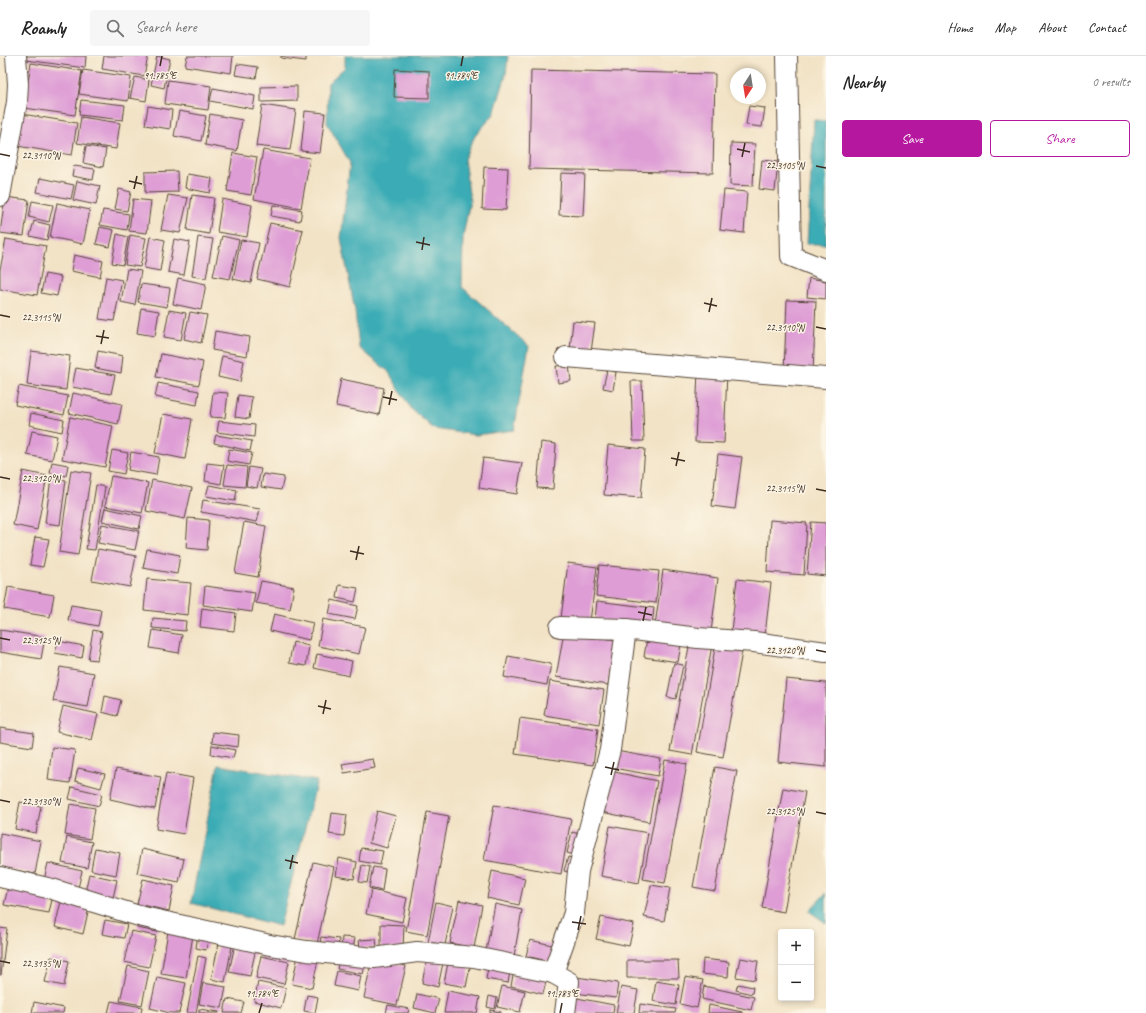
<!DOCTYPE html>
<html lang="en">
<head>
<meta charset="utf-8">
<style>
	body { margin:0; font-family:Caveat,sans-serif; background:#f6f6f6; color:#222 }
	.controls { position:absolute; right:12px; bottom:12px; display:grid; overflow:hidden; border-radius:4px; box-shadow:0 2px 6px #0003 }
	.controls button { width:36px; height:36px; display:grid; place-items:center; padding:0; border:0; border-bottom:1px solid #e0e0e0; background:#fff; color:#222; font:20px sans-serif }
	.compass { position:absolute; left:730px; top:12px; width:36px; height:36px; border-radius:50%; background:#fff; box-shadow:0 2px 6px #0003; rotate:192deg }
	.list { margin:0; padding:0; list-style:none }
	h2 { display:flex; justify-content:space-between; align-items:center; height:52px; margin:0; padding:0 16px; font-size:17px }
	h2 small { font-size:13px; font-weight:400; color:#767676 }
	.actions { display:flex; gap:8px; padding:12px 16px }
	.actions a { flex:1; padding:9px 0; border:1px solid #b5179e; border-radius:4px; text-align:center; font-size:14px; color:#b5179e }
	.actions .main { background:#b5179e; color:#fff }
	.icon { flex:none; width:22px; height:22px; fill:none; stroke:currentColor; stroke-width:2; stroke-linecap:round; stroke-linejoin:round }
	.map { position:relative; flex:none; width:826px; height:957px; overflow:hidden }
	header { display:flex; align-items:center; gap:24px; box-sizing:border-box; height:56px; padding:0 20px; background:#fff; border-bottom:1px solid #e0e0e0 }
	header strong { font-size:19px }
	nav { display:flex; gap:22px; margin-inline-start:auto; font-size:14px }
	.search { width:280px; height:36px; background:#f6f6f6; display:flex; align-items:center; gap:10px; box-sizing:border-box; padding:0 14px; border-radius:4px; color:#767676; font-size:15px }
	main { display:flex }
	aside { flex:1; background:#fff }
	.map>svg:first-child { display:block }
	.water { fill:#3bacb5; stroke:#3b6b6a }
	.building { fill:#de9dd5 }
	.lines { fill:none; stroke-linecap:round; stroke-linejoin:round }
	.minor-casing { stroke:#564637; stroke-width:22 }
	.minor { stroke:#fff; stroke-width:20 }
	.ticks { fill:none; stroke:#3b2a1e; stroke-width:1.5 }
	.ticks-label { font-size:10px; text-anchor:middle; fill:#3b2a1e; stroke:#fcf5e5; stroke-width:3; stroke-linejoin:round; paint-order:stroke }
</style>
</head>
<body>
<header>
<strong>Roamly</strong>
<div class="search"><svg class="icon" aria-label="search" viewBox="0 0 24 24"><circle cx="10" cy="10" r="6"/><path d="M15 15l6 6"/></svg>Search here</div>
<nav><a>Home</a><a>Map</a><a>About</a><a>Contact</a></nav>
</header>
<main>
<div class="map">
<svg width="826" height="957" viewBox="0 0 826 957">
	<rect width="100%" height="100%" fill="#fcf5e5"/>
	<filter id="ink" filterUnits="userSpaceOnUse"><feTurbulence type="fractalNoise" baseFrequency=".025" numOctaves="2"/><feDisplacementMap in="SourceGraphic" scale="8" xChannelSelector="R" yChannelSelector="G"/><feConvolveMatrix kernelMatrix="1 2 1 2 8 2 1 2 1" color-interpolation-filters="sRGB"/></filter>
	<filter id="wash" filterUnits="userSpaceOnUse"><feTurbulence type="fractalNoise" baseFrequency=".012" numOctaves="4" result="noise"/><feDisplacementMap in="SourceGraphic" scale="16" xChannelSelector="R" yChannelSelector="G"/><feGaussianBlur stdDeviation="0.9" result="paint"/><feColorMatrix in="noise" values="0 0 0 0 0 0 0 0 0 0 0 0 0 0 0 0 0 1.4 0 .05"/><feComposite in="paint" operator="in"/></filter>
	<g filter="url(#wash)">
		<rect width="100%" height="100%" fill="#f2e3c6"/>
		<!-- water -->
		<g class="water">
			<polygon points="345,0 508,0 506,19 494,58 475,80 464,103 470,144 463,181 462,231 529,290 514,374 476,379 434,373 411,353 388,315 359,292 355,255 341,182 350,107 327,67 328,27 345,11"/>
			<polygon points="814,64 826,65 826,188 807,188"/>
			<polygon points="218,709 317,725 280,870 191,847"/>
			<polygon points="826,837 826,867 809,855"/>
		</g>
		<g id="blocks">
			<!-- building -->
			<g class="building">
				<polygon points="27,0 86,0 85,12 26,4"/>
				<polygon points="104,0 148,0 144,20 102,13"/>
				<polygon points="157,0 170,3 164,32 151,29"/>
				<polygon points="187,0 233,0 231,17 185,10"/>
				<polygon points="281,0 306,0 306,5 281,2"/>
				<polygon points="31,7 82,15 75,59 24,52"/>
				<polygon points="237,8 258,11 256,22 235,19"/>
				<polygon points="395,13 429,15 429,42 394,41"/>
				<polygon points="83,14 131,21 128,45 79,38"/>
				<polygon points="531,14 715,18 713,117 529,113"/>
				<polygon points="135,21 149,24 146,45 130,42"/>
				<polygon points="168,24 211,30 208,54 165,48"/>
				<polygon points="297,30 297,45 261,46 261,31"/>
				<polygon points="213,32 255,40 253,53 210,45"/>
				<polygon points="81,44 125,49 123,64 79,59"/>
				<polygon points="262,49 296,54 290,94 256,90"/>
				<polygon points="148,50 172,54 170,73 145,69"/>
				<polygon points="749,50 765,52 762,71 746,69"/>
				<polygon points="179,55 206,60 201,85 174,80"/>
				<polygon points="305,55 325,57 320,97 301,95"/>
				<polygon points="22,58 77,67 72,99 17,90"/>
				<polygon points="210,58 242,64 237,95 205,89"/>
				<polygon points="81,61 120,67 116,93 77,87"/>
				<polygon points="731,87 755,88 753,130 730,129"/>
				<polygon points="86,90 106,93 103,111 83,107"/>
				<polygon points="263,94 310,102 301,152 254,143"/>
				<polygon points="233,97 257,101 251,139 227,135"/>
				<polygon points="762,104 778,106 775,135 759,133"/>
				<polygon points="74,110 95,113 93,124 72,120"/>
				<polygon points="484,111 508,112 506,154 482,153"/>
				<polygon points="177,115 178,136 145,137 145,116"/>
				<polygon points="561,117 585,118 583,160 559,159"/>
				<polygon points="187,118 212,122 210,137 185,132"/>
				<polygon points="40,122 74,129 71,143 37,136"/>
				<polygon points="77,125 100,130 96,149 73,144"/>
				<polygon points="119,133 131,136 127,155 115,153"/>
				<polygon points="724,134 747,136 744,177 720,174"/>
				<polygon points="168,139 188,142 180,177 161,174"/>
				<polygon points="192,139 214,142 209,178 187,174"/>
				<polygon points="5,141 29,144 24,180 0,177"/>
				<polygon points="133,143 151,145 147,177 129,175"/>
				<polygon points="222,143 252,149 247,181 217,176"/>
				<polygon points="32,145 53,149 49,166 29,161"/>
				<polygon points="57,147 90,154 83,188 50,181"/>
				<polygon points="273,149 302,154 300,165 271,160"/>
				<polygon points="103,154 129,158 127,174 100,169"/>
				<polygon points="34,165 50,169 47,184 30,180"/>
				<polygon points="270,167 303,174 290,231 257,223"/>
				<polygon points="100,171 114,174 110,191 96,188"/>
				<polygon points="117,178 128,181 123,209 112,207"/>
				<polygon points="130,179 146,182 140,211 125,209"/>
				<polygon points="222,180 239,184 230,223 213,220"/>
				<polygon points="150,181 165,184 160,215 144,212"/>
				<polygon points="198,181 213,183 206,222 192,220"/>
				<polygon points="6,183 46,190 37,239 0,233 0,214"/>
				<polygon points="174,183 190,186 184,219 168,216"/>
				<polygon points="241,184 259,187 251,227 233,223"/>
				<polygon points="74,199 103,205 100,221 71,215"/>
				<polygon points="127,213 141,215 135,249 121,246"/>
				<polygon points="45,218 61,221 57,240 41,237"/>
				<polygon points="106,221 122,224 114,265 99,263"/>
				<polygon points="178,222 206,228 201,254 173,248"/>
				<polygon points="809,222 826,225 826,243 807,241"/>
				<polygon points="141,228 170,232 167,251 138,246"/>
				<polygon points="787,244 816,245 813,316 784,315"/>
				<polygon points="141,252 159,255 155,280 137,277"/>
				<polygon points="169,254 186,257 181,284 164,281"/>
				<polygon points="190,256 207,259 201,287 184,283"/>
				<polygon points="573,265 595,267 591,296 570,293"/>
				<polygon points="215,275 250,281 247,300 212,294"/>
				<polygon points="31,295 70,300 66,334 27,329"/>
				<polygon points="98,295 123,300 121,317 95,312"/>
				<polygon points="161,298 203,306 199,329 156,321"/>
				<polygon points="222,300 244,305 240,326 218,321"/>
				<polygon points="569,309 571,325 558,327 556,310"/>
				<polygon points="76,312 115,319 111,338 72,331"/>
				<polygon points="607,314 616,316 613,334 603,332"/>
				<polygon points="698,314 727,316 724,387 695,386"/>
				<polygon points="341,323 384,332 379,359 336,350"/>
				<polygon points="631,325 642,325 644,385 633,385"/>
				<polygon points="158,327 199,335 197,349 155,341"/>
				<polygon points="19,330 68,340 64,359 15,349"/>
				<polygon points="213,336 228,337 225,362 210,361"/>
				<polygon points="73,337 122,348 118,368 69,357"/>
				<polygon points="238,339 252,341 249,363 235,361"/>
				<polygon points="31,357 64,364 62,376 29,369"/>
				<polygon points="163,358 192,363 185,403 155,397"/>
				<polygon points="70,361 113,370 105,411 62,403"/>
				<polygon points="219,365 255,369 254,381 217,376"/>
				<polygon points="32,375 57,380 52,404 27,399"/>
				<polygon points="216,379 252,385 250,395 214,387"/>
				<polygon points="541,386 556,388 553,433 537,432"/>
				<polygon points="608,389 645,393 641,442 604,439"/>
				<polygon points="229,393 252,397 249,409 227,405"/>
				<polygon points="112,394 128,397 124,418 108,415"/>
				<polygon points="131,396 159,401 156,419 128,414"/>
				<polygon points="718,398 742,401 735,453 712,450"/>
				<polygon points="483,402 522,407 517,438 479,432"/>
				<polygon points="52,406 68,409 66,420 50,417"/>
				<polygon points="207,407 224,409 221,428 205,425"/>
				<polygon points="227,409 247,411 245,431 224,429"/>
				<polygon points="249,411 261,413 257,432 246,430"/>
				<polygon points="71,414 91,417 78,499 59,496"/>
				<polygon points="23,415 47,420 37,474 13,469"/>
				<polygon points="263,418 284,421 281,434 261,431"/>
				<polygon points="111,420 148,427 142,457 105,450"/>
				<polygon points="51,422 66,424 60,469 45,467"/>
				<polygon points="152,424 192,432 185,463 146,455"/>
				<polygon points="96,429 105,431 95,494 86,493"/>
				<polygon points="209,429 237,434 235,445 206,440"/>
				<polygon points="203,444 260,453 257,466 201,456"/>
				<polygon points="105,452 142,460 139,473 102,465"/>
				<polygon points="188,462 209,464 207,494 186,492"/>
				<polygon points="770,464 807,467 804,519 767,516"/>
				<polygon points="244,466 266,470 258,521 235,517"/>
				<polygon points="811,466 826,467 826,520 807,518"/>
				<polygon points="102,468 139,475 135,494 98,487"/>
				<polygon points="35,481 49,483 43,511 30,509"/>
				<polygon points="98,493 136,500 130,531 92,524"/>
				<polygon points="147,493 180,499 177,518 143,512"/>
				<polygon points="568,507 597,511 590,566 561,562"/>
				<polygon points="599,509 659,515 656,547 596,540"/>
				<polygon points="663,514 718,522 711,576 655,569"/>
				<polygon points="147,523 191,527 188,559 144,554"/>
				<polygon points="737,523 771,527 765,579 731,575"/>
				<polygon points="261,525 294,531 290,553 256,547"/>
				<polygon points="339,529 358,532 355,546 337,542"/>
				<polygon points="205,530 255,537 252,556 203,549"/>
				<polygon points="8,531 54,539 50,561 4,553"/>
				<polygon points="332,544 358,550 355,563 329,558"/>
				<polygon points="597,545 654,552 652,570 595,563"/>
				<polygon points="71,549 101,554 98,570 68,564"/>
				<polygon points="202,552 236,557 234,575 200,571"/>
				<polygon points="274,558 313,567 309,584 270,575"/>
				<polygon points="153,562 186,565 185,575 152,572"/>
				<polygon points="323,563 365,571 359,598 318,590"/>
				<polygon points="0,574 45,581 41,603 0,596"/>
				<polygon points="93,574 102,576 97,604 88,603"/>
				<polygon points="153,574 182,579 179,597 150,592"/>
				<polygon points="564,576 615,584 608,629 556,621"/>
				<polygon points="647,582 681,588 678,606 644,601"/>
				<polygon points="58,585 84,590 82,602 55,597"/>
				<polygon points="690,585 712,589 692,699 670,695"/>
				<polygon points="293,586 309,590 306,610 289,607"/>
				<polygon points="715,592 742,596 723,701 697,696"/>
				<polygon points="317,598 352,605 349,620 314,612"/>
				<polygon points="508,600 551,608 547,629 504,621"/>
				<polygon points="674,607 683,609 676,643 667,641"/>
				<polygon points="60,611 94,617 88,651 53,645"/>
				<polygon points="786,623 826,627 826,711 778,706"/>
				<polygon points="550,625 604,634 599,668 544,659"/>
				<polygon points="105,640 121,644 117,660 102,656"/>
				<polygon points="63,650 98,658 92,684 57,676"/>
				<polygon points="520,662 598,673 593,709 515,698"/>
				<polygon points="0,672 34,677 32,691 0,686"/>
				<polygon points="213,676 239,679 238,691 212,687"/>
				<polygon points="212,689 235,694 233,702 211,698"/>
				<polygon points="52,691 75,694 70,727 48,724"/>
				<polygon points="616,695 661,703 658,720 613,712"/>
				<polygon points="373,703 375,712 344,717 342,708"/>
				<polygon points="665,704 687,708 665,827 643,823"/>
				<polygon points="715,711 737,715 715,835 693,831"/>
				<polygon points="78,712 105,718 101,732 75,725"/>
				<polygon points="116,713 161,721 155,753 110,743"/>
				<polygon points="610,715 657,725 649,766 602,756"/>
				<polygon points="166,717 193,722 184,778 156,773"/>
				<polygon points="72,731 102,738 99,750 69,743"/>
				<polygon points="783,732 805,736 784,856 762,852"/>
				<polygon points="20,746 41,750 36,777 15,773"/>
				<polygon points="70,748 95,752 90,783 65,779"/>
				<polygon points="494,749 571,763 561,818 484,804"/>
				<polygon points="377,755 396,760 387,792 369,787"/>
				<polygon points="427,756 449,760 427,879 406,875"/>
				<polygon points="332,757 347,759 344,780 329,778"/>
				<polygon points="610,770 648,777 639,827 601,820"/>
				<polygon points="572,776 583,779 578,800 567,797"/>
				<polygon points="0,777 41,785 35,818 0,811"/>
				<polygon points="67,781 92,786 87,812 62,807"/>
				<polygon points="95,792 120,797 116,819 91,814"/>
				<polygon points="361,792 383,795 380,809 359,805"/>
				<polygon points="142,793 184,803 179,826 137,817"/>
				<polygon points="568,801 576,803 573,817 564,815"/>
				<polygon points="339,802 357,806 354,823 336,820"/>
				<polygon points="313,806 334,811 317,888 295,883"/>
				<polygon points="48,807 82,815 78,832 44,824"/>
				<polygon points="362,809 370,811 367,827 359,826"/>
				<polygon points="373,811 385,813 382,835 369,832"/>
				<polygon points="492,815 525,822 519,849 487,842"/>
				<polygon points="89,818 117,824 113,842 85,836"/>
				<polygon points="143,823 174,830 169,855 137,848"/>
				<polygon points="651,829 670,832 664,865 644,861"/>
				<polygon points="8,831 53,839 49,857 4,849"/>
				<polygon points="371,834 407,842 402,866 366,858"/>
				<polygon points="62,841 90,847 83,878 55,871"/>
				<polygon points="459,844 482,849 474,892 450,887"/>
				<polygon points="436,846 453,850 445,889 428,886"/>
				<polygon points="495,848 522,854 514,900 486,895"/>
				<polygon points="140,861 160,866 157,876 137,872"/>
				<polygon points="601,861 634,868 629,890 596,883"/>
				<polygon points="105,864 127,868 124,882 102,878"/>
				<polygon points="381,868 404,869 403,892 381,892"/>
				<polygon points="0,872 7,873 1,919 0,919"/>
				<polygon points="131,875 156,880 149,911 124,906"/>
				<polygon points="168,875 193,879 186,922 161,918"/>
				<polygon points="198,877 209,879 206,894 196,892"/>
				<polygon points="321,881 339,883 338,891 320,888"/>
				<polygon points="342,881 355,882 353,893 341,892"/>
				<polygon points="376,883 377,891 360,892 359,884"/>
				<polygon points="530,884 556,890 552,906 526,900"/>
				<polygon points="219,887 232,890 225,926 211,923"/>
				<polygon points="235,888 256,892 250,920 229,916"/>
				<polygon points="299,895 319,900 312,932 292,928"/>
				<polygon points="428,898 444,902 438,931 422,927"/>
				<polygon points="340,899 366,904 363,918 337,913"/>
				<polygon points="198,900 206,902 196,957 187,957"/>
				<polygon points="261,900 289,906 284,928 256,922"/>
				<polygon points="51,901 69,905 64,930 45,926"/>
				<polygon points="372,902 406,910 397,949 364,942"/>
				<polygon points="449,902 471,906 466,931 444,927"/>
				<polygon points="740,902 758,905 755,924 736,921"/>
				<polygon points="703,903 729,906 728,921 702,918"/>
				<polygon points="627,904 678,904 679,922 627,922"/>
				<polygon points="489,906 511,910 508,927 486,923"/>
				<polygon points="128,910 149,915 142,949 120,945"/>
				<polygon points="514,914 547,922 543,938 511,930"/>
				<polygon points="337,915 361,920 358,935 334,930"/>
				<polygon points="157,921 186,927 179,957 170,957 150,952"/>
				<polygon points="576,921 618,927 616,942 574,937"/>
				<polygon points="685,921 703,924 697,952 680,948"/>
				<polygon points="656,925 679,929 676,949 653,945"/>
				<polygon points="258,926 286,932 281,952 254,945"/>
				<polygon points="203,927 226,931 222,952 199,948"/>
				<polygon points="738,928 753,931 752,938 736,934"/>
				<polygon points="502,930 525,935 520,956 497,951"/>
				<polygon points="704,930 754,941 751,954 702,943"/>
				<polygon points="621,931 638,934 634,957 616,957"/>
				<polygon points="448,935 480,941 477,957 444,957"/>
				<polygon points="417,938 439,943 435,957 414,952"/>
				<polygon points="307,939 318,941 315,957 304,955"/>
				<polygon points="489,940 497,942 495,953 487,951"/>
				<polygon points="577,942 614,949 613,957 574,957"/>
				<polygon points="227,943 244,946 241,957 224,957"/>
				<polygon points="111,945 142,951 141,957 108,957"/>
				<polygon points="34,946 64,952 63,957 32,957"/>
				<polygon points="640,948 676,953 675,957 639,957"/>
				<polygon points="388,949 409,953 408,957 386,957"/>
				<polygon points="709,949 742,956 742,957 708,957"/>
				<polygon points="199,953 219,956 219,957 199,957"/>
				<polygon points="490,954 501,956 501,957 490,957"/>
			</g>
		</g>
	</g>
	<g filter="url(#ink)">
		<use href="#blocks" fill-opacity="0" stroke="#564637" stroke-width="1"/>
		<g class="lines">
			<defs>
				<g id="minor">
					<polyline points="787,0 791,200 826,214"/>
					<polyline points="0,140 17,46 18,28 16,0"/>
					<polyline points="566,301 826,322"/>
					<polyline points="560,571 626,573 698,582 754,586 826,596"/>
					<polyline points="0,821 52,833 139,860 270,889 307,895 374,902 417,896 474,901 553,917 569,926 565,957"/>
					<polyline points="553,917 574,857 578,815 610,694 626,573"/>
				</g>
			</defs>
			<!-- minor casing -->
			<use href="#minor" class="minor-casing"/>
			<!-- minor -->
			<use href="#minor" class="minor"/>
		</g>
	</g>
	<!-- ticks -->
	<path class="ticks" d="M160 10 162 0M461 10 463 0M737 93 750 96M0 98 10 100M742 101 745 87M816 110 826 112M129 125 142 128M134 133 137 120M416 186 430 189M422 194 424 181M704 247 717 250M709 256 712 242M0 259 10 261M816 271 826 273M96 280 109 282M101 288 104 274M383 341 397 344M389 349 392 335M671 402 685 405M676 410 679 396M0 421 10 423M816 433 826 435M350 495 364 498M356 504 359 490M638 556 652 559M643 565 646 551M0 582 10 584M816 594 826 596M318 650 331 653M323 658 326 644M605 711 619 714M611 719 614 706M0 744 10 746M816 756 826 758M285 804 298 807M290 813 293 799M572 866 586 868M578 874 581 860M0 905 10 907M259 957 262 947M560 957 562 947"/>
	<g class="ticks-label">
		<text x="160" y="23">91.785°E</text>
		<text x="461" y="23">91.784°E</text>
		<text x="41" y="103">22.3110°N</text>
		<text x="785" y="113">22.3105°N</text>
		<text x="41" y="265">22.3115°N</text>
		<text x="785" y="275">22.3110°N</text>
		<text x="41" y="426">22.3120°N</text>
		<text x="785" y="436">22.3115°N</text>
		<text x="41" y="588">22.3125°N</text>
		<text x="785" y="598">22.3120°N</text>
		<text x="41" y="749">22.3130°N</text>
		<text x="785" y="759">22.3125°N</text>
		<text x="41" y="911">22.3135°N</text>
		<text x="262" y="941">91.784°E</text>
		<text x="562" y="941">91.783°E</text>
	</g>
</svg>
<div class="controls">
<button>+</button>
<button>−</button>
</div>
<svg class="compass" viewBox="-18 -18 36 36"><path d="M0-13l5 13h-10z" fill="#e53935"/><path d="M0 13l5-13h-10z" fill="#767676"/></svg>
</div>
<aside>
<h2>Nearby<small>0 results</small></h2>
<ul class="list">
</ul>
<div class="actions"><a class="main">Save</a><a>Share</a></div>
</aside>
</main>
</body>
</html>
